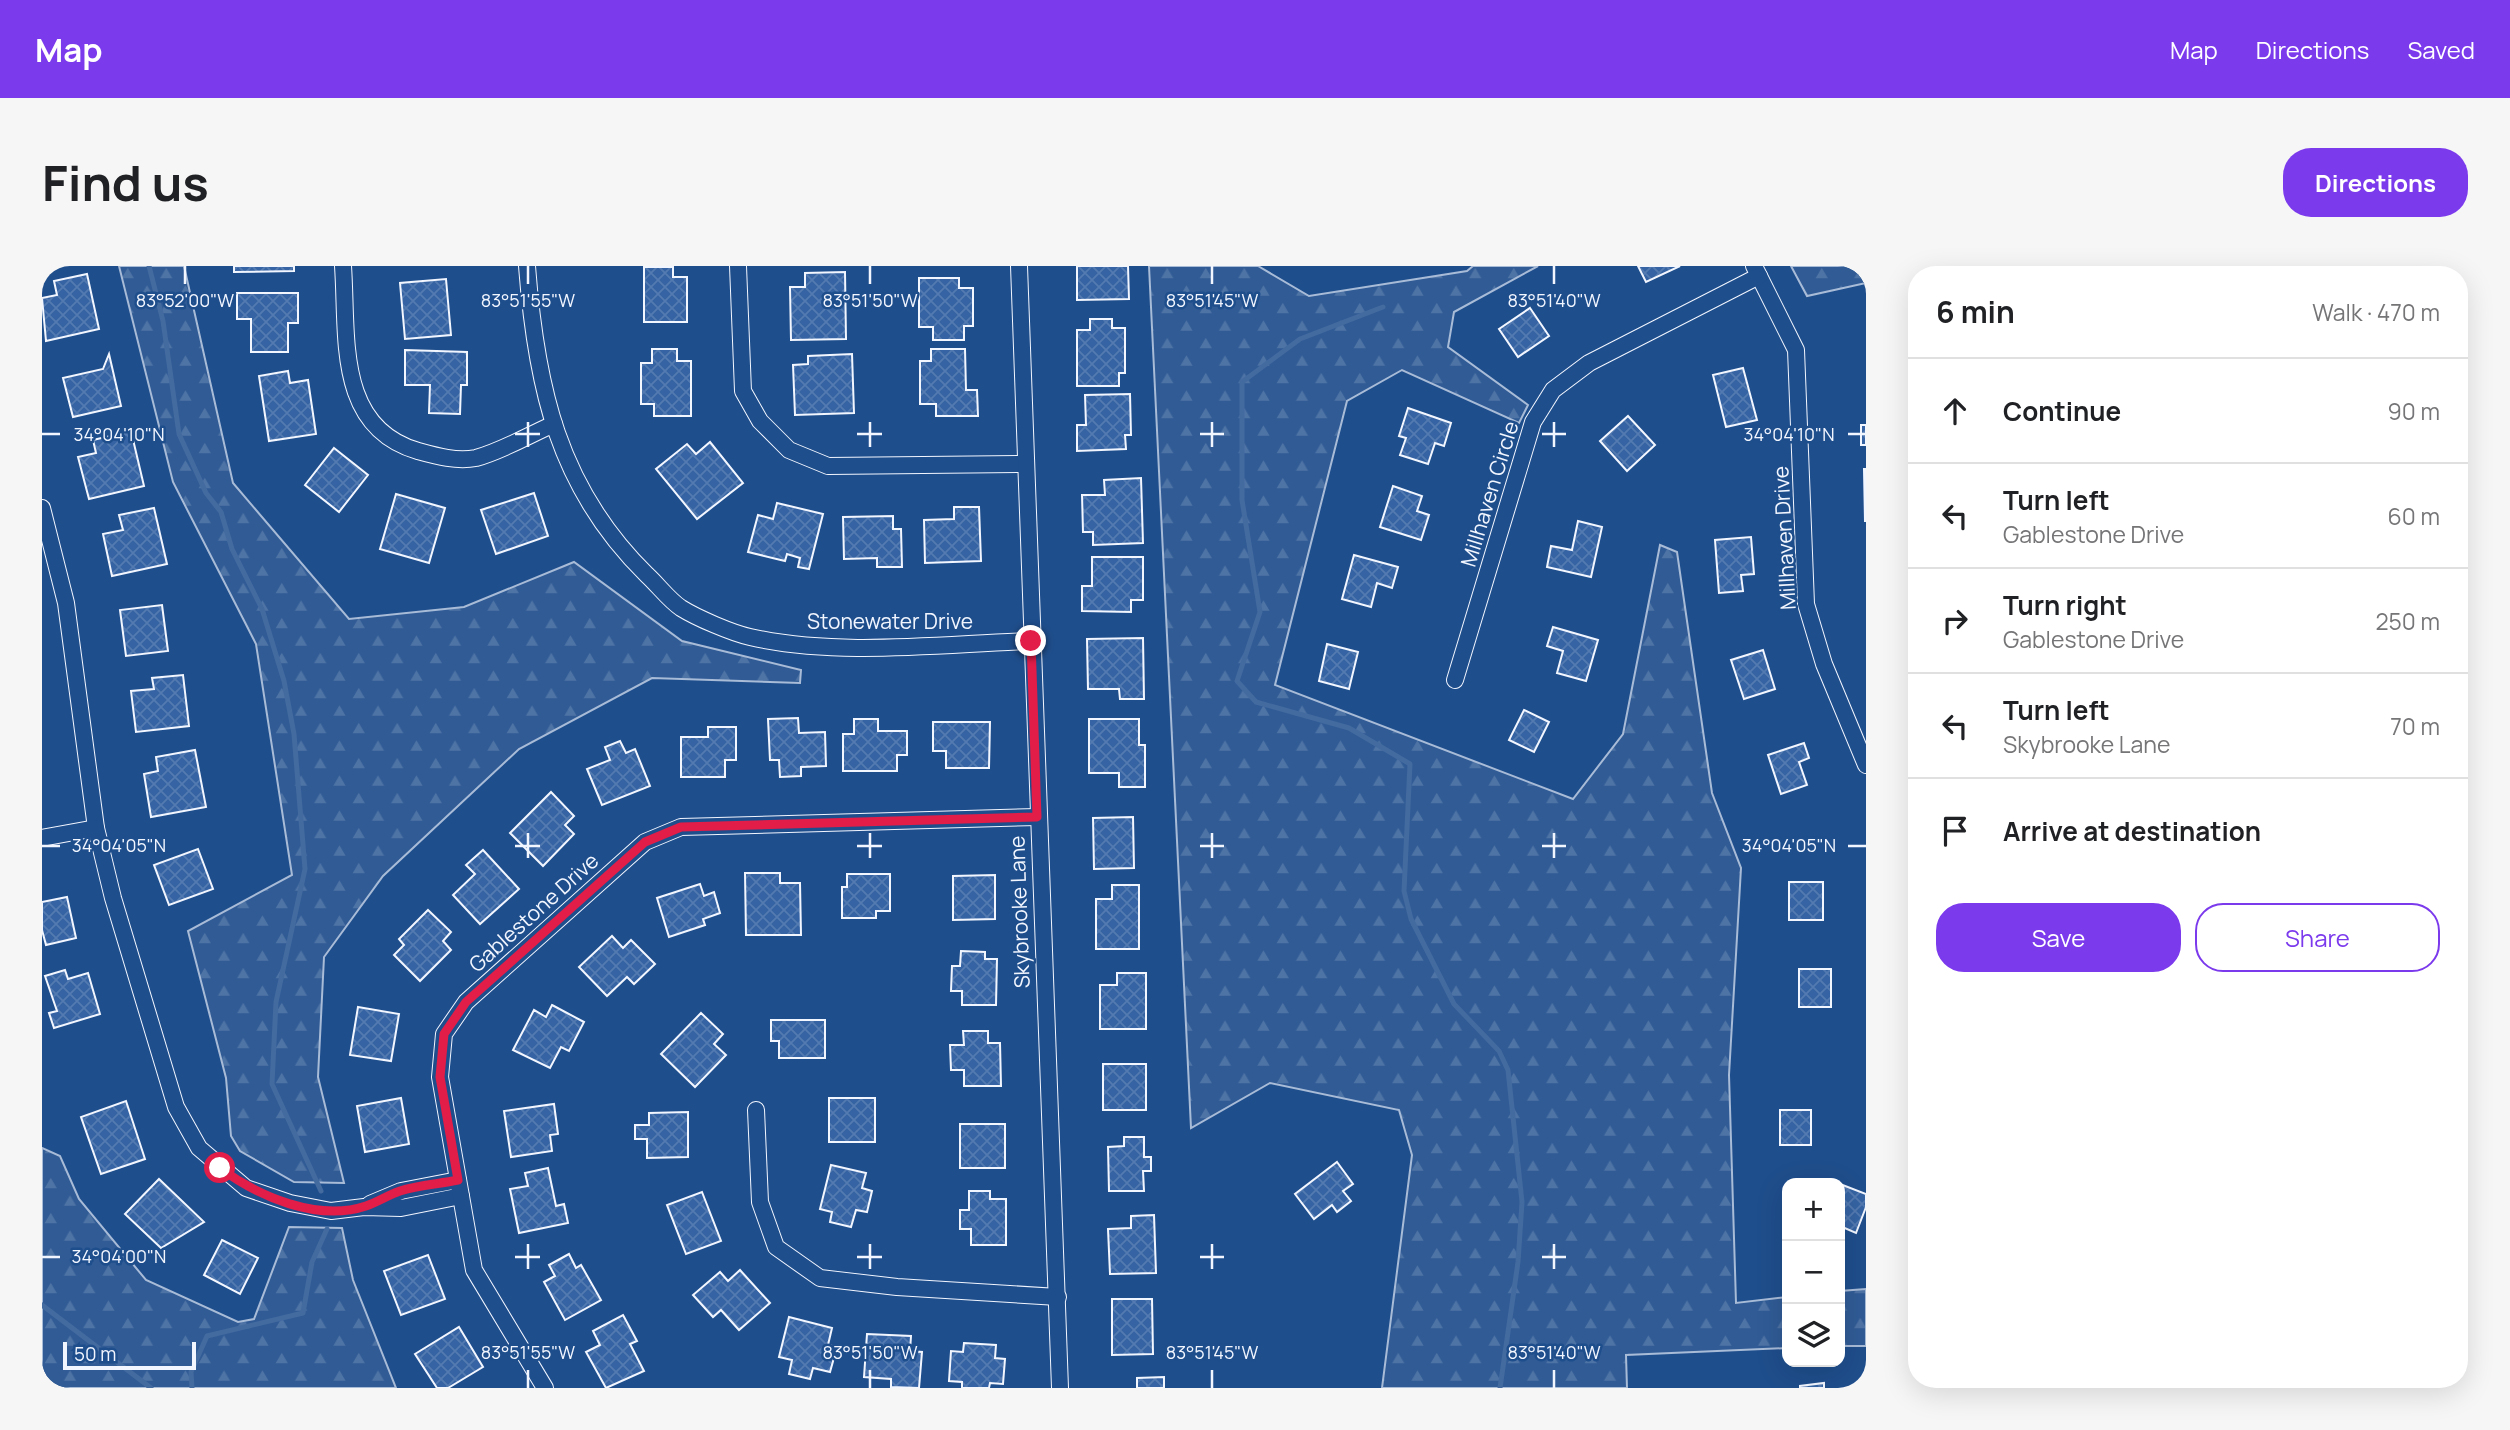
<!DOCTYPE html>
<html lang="en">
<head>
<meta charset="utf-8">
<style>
	body { margin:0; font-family:Manrope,sans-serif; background:#f6f6f6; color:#202124 }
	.controls { position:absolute; right:21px; bottom:21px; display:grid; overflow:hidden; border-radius:14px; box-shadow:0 7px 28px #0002 }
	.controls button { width:63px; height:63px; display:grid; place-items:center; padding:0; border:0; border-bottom:2px solid #e0e0e0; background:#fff; color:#202124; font:35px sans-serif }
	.scale { position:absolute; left:21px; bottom:18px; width:133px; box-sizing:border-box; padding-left:7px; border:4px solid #f2f6ff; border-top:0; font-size:19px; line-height:24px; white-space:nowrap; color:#f2f6ff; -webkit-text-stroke:5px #1f4e8c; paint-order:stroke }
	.stop { position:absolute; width:21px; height:21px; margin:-16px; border:5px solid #e11d48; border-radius:50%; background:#fff }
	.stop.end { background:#e11d48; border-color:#fff; box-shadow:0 2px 7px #0008 }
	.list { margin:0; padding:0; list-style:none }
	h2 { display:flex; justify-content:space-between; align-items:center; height:91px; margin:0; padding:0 28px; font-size:30px }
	h2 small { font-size:23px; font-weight:400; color:#757577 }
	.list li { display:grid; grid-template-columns:46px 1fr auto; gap:21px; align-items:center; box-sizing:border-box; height:105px; padding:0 28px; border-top:2px solid #e0e0e0 }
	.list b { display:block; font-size:26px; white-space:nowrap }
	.list p { margin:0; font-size:23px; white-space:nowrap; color:#757577 }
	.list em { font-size:23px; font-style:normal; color:#757577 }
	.actions { display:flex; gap:14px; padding:21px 28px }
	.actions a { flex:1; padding:16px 0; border:2px solid #7c3aed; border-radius:28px; text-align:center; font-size:24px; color:#7c3aed }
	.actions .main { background:#7c3aed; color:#fff }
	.icon { flex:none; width:38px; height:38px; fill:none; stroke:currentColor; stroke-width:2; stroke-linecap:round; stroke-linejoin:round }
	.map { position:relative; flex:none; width:1824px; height:1122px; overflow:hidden; border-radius:28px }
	header { display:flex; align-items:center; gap:42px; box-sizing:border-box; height:98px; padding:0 35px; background:#7c3aed; color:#fff }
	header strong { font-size:33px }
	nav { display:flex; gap:38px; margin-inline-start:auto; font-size:24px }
	.intro { display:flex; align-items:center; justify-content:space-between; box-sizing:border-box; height:168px; padding:0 42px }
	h1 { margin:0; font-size:49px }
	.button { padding:18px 32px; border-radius:28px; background:#7c3aed; color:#fff; font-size:24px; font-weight:700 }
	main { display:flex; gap:42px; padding:0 42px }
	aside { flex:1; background:#fff; border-radius:28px; box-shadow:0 7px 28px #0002 }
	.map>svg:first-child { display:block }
	.forest { fill:url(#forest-firs); stroke:#a8bbd7; stroke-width:2 }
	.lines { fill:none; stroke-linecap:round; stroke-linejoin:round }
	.stream { stroke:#446ba0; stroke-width:5 }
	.building { fill:url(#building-cross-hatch); stroke:#f2f6ff; stroke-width:2 }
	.minor-casing { stroke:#f2f6ff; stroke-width:18 }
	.minor { stroke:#1f4e8c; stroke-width:16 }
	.route { stroke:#e11d48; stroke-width:9 }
	.ticks { fill:none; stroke:#f2f6ff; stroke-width:2.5 }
	.labels { text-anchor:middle; stroke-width:5; stroke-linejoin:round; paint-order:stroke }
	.street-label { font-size:21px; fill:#f2f6ff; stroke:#1f4e8c }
	.ticks-label { font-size:18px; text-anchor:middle; fill:#f2f6ff; stroke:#1f4e8c; stroke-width:5; stroke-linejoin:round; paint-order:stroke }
</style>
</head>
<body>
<header>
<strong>Map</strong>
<nav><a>Map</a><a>Directions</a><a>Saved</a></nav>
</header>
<div class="intro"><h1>Find us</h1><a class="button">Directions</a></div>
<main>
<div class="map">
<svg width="1824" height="1122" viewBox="0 0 1824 1122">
	<defs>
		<pattern id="forest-firs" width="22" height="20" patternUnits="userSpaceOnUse" patternTransform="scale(1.75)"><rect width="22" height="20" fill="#305b95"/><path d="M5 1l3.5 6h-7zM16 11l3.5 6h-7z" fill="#4e73a5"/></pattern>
		<pattern id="building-cross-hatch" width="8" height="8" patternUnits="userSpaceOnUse" patternTransform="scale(1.75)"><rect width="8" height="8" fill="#3563a3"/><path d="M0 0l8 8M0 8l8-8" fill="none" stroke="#537ab1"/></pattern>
	</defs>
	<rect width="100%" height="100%" fill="#1f4e8c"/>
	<!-- forest -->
	<g class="forest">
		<polygon points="77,0 142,0 191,217 307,353 422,341 532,296 640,375 759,404 758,417 610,412 477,483 341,610 282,691 276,811 302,917 252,916 198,885 189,870 184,812 146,665 250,609 214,378 131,216"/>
		<polygon points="1107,0 1216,0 1267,30 1425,5 1431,0 1496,0 1412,46 1406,81 1486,139 1477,157 1360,104 1305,135 1233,419 1531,533 1581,468 1618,279 1635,286 1670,527 1699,602 1687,809 1694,1037 1745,1031 1745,1082 1584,1089 1585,1122 1340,1122 1370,889 1357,844 1228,817 1149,862"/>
		<polygon points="1749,0 1824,0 1824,17 1765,30"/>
		<polygon points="0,882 18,890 37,933 104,1014 196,1056 212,1053 247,961 300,962 311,1014 354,1122 0,1122"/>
		<polygon points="1824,1023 1824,1080 1798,1080 1798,1025"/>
	</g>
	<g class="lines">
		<!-- stream -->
		<g class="stream">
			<polyline points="107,0 121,55 137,168 164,227 179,246 190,283 220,343 242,415 252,468 263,603 234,736 230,818 279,925"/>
			<polyline points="1341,41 1258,73 1200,116 1200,234 1218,346 1195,415 1214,436 1307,462 1368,498 1362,625 1369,653 1412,738 1457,785 1466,804 1480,936 1476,996 1458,1122"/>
			<polyline points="0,1039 109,1122"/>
			<polyline points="150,1122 149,1106 165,1070 261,1047 270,996 285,963"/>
		</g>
	</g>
	<!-- building -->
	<g class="building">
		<polygon points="192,0 252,0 252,5 192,6"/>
		<polygon points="1035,0 1086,0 1087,33 1035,34"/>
		<polygon points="1596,0 1638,0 1604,16"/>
		<polygon points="602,1 631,1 631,11 645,11 645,56 602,56"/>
		<polygon points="803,6 804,73 749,74 748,21 763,21 763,7"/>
		<polygon points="45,8 57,63 4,75 0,32 15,29 12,15"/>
		<polygon points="877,12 917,12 917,22 931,22 931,60 922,60 922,74 891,74 891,61 877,61"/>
		<polygon points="404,13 409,69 363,73 358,17"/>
		<polygon points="195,27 256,27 256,57 246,57 246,86 209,86 209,53 195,53"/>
		<polygon points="1488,42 1507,70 1476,91 1457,63"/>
		<polygon points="1048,53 1070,53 1070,62 1083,62 1083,107 1077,107 1077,120 1035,120 1035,64 1048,64"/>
		<polygon points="610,83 635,83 635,95 649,95 649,150 612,150 612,138 599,138 599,97 610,97"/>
		<polygon points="889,83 923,83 924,124 935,124 936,150 894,150 894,138 878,138 878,95 889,95"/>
		<polygon points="363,84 425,86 425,119 419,119 418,148 387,147 388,119 363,119"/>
		<polygon points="67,88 79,140 31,151 21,112 61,103"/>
		<polygon points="810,88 812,147 753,149 751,99 766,98 766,90"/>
		<polygon points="1701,102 1715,154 1684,161 1671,109"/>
		<polygon points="246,105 248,117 266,114 274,168 227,175 217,110"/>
		<polygon points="1088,128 1089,169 1083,169 1084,183 1035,185 1035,159 1044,159 1043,129"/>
		<polygon points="1366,142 1409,157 1402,180 1393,177 1386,198 1358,189 1364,172 1357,170"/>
		<polygon points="1586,150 1613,179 1585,205 1558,175"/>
		<rect x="1819" y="159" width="5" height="20"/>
		<polygon points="89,165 102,220 47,233 36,191 54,187 51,174"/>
		<polygon points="668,176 701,217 655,253 614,203 645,178 654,188"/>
		<polygon points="292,182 326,209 297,246 263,219"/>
		<polygon points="1822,203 1824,203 1824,255 1823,255"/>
		<polygon points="1099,212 1101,277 1051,279 1051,266 1041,266 1040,229 1063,229 1062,214"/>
		<polygon points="1351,220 1380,230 1375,245 1387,249 1379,274 1338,261"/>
		<polygon points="492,227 506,270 454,288 439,244"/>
		<polygon points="354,228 403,242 387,297 338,283"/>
		<polygon points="735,237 781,248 767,303 756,301 758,292 745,288 743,295 706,286 716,249 731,253"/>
		<polygon points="912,241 937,241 939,295 883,297 882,254 912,253"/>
		<polygon points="112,242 125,298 70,310 61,268 81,264 77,249"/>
		<polygon points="851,250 851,263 859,263 860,301 835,301 835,292 802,293 801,251"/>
		<polygon points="1536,255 1560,261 1549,311 1505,301 1509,280 1530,284"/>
		<polygon points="1709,271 1712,308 1699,309 1701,325 1677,327 1673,274"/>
		<polygon points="1312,289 1356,301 1350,322 1335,317 1329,341 1300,333"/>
		<polygon points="1050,291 1101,291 1101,334 1089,334 1089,346 1040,345 1040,320 1050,320"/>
		<polygon points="120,339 126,385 84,390 78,344"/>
		<polygon points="1511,361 1556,374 1544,415 1515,407 1521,385 1505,380"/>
		<polygon points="1101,372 1102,433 1078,433 1077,423 1046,423 1045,373"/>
		<polygon points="1285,378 1316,386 1307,423 1277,415"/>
		<polygon points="1721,384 1733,423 1702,433 1689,394"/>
		<polygon points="141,409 147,460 94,466 89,425 112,423 110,412"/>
		<polygon points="1482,444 1507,456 1492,486 1467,474"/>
		<polygon points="756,452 757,467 783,466 784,500 759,501 759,510 738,511 737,494 728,494 726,453"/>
		<polygon points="812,453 836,453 836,465 865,465 865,489 855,489 855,505 801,505 801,468 812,468"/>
		<polygon points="1047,453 1097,453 1097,479 1103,479 1103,521 1077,521 1077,507 1047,507"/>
		<polygon points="891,456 948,456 947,502 904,502 904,485 891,485"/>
		<polygon points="666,461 694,461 694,494 683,494 683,511 639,511 639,471 666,471"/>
		<polygon points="578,475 584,487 593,483 608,520 560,539 545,503 568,494 563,481"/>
		<polygon points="1762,477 1767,492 1757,496 1765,519 1739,528 1726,489"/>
		<polygon points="153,484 164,541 109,551 102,508 116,505 114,491"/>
		<polygon points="509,526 532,550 523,559 532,568 501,600 468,567"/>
		<polygon points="1091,551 1092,602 1052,603 1051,552"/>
		<polygon points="156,583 171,623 127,639 112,599"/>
		<polygon points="441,584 477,623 438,658 411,629 433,608 424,599"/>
		<polygon points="703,607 738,607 738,617 758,617 759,669 704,669"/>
		<polygon points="805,608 848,608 848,645 834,645 834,652 800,652 800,621 805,621"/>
		<polygon points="953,609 953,653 911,654 911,610"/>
		<rect x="1747" y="616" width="34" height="38"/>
		<polygon points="658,618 662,630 672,626 678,647 661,653 663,659 627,671 615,632"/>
		<polygon points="1070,619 1097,619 1097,683 1054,683 1054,633 1070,633"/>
		<polygon points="25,631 34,672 4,679 0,664 0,636"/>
		<polygon points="386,644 409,666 401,675 409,684 378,715 352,689 362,679 357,673"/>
		<polygon points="570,670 581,682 589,674 613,698 592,718 585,711 565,730 537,701"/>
		<polygon points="919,685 943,686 943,693 955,693 954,739 920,739 920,725 909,725 910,700 918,700"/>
		<rect x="1757" y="703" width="32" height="38"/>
		<polygon points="23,704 26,713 46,707 58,748 12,762 7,747 15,745 3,710"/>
		<polygon points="1075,707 1104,707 1104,763 1058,763 1058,719 1075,719"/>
		<polygon points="510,739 542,756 527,785 519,781 508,802 471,784 492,744 504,751"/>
		<polygon points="316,741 357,748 349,795 308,789"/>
		<polygon points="659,747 681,768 672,778 684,789 653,821 619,788"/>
		<polygon points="729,754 783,754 783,792 737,792 737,775 729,775"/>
		<polygon points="921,765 946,765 946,777 958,777 959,820 922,820 922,804 909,804 908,779 922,779"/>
		<rect x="1061" y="798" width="43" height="46"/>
		<polygon points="359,832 367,878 323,886 315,840"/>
		<rect x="787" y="832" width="46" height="44"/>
		<polygon points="84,835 103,893 59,908 39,851"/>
		<polygon points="512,838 516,868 508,869 510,885 469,891 462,845"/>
		<rect x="1738" y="844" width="31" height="35"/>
		<polygon points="646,846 646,891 605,892 605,873 593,873 593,859 607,859 607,847"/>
		<rect x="918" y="858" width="45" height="44"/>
		<polygon points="1082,871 1102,871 1102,891 1109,891 1109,905 1101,905 1102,925 1067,925 1066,881 1082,880"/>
		<polygon points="1295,896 1311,918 1301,925 1309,935 1295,946 1290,939 1272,953 1253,928"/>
		<polygon points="789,899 824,907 820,922 830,925 825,946 814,944 809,961 788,956 790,946 778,943"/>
		<polygon points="506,902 514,940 522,938 526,957 477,967 468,923 486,920 483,907"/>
		<polygon points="117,913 162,956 119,982 83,948"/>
		<polygon points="1798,918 1824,928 1824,941 1814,967 1798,960"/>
		<polygon points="927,925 948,925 948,933 964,933 964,979 929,979 929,963 918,963 918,944 927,944"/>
		<polygon points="660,926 679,975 644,988 625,939"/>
		<polygon points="1112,949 1114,1007 1068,1008 1066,963 1089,962 1089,950"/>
		<polygon points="180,974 216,992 198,1028 162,1009"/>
		<polygon points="527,988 534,1002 539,999 559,1034 523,1054 502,1016 513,1010 507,999"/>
		<polygon points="386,989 403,1033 359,1049 342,1005"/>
		<polygon points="698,1004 728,1037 697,1064 679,1044 671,1051 651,1029 678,1006 686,1015"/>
		<polygon points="1070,1033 1110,1033 1111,1088 1070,1089"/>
		<polygon points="581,1049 595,1075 588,1078 602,1105 564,1122 544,1086 558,1079 551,1065"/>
		<polygon points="747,1051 790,1062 786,1079 795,1081 788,1106 771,1102 768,1113 747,1108 750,1094 737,1091"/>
		<polygon points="417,1061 441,1101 406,1122 395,1122 373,1088"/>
		<polygon points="825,1068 869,1070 868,1085 880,1086 877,1122 849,1121 849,1113 822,1111"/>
		<polygon points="922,1077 954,1079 953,1092 963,1093 961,1118 948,1117 947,1122 920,1122 920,1116 907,1115 909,1085 921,1086"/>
		<polygon points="1122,1111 1122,1122 1095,1122 1095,1112"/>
		<polygon points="1782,1117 1782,1122 1758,1122 1758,1120"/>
	</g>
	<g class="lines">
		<defs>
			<g id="minor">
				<path d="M301 0C306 70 293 161 376 185 394 190 415 196 434 192 460 185 487 169 512 158"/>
				<path d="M485 0C494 120 516 222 605 309 616 319 627 334 639 342 655 352 690 367 708 371 796 391 899 378 989 375"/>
				<polyline points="696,0 701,125 718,155 747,184 786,200 983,198"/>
				<polyline points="977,0 1018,1122"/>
				<polyline points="1712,0 1754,84 1764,338 1782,398 1824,499"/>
				<polyline points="0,242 24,337 54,562 71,632 134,841 157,882 204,922 248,937 289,945 322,941 359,942 419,930"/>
				<polyline points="1413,414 1491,156 1511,124 1547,97 1717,10"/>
				<polyline points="0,572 54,562"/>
				<polyline points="714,844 718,936 734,981 778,1012 855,1021 1016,1031"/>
				<polyline points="328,938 359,925 416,914"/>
				<polyline points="503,1122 432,1004 398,811 402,768 424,736 603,576 639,561 995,551"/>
			</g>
		</defs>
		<!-- minor casing -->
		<use href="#minor" class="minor-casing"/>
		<!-- minor -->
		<use href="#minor" class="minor"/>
	</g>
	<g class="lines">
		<!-- route -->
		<path class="route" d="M178 902C217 931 276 956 324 940 336 936 346 929 358 925 376 919 397 918 416 914L398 811 402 768 424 736 603 576 639 561 995 551 989 375"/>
	</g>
	<!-- ticks -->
	<path class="ticks" d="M143 0V18M486 0V18M828 0V18M1170 0V18M1512 0V18M486 156V181M828 156V181M1170 156V181M1512 156V181M0 168H18M473 168H498M815 168H840M1158 168H1182M1500 168H1524M1806 168H1824M486 567V592M828 567V592M1170 567V592M1512 567V592M0 580H18M473 580H498M815 580H840M1158 580H1182M1500 580H1524M1806 580H1824M486 978V1003M828 978V1003M1170 978V1003M1512 978V1003M0 991H18M473 991H498M815 991H840M1158 991H1182M1500 991H1524M486 1104V1122M828 1104V1122M1170 1104V1122M1512 1104V1122"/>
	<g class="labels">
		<!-- street labels -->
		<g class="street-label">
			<text transform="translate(1448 228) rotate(-73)" y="7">Millhaven Circle</text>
			<text transform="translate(1743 272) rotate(-93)" y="7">Millhaven Drive</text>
			<text x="848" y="363">Stonewater Drive</text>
			<text transform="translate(978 646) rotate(-92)" y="7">Skybrooke Lane</text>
			<text transform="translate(492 647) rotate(-42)" y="7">Gablestone Drive</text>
		</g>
	</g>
	<g class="ticks-label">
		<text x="143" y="41">83°52'00"W</text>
		<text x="486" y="41">83°51'55"W</text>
		<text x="828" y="41">83°51'50"W</text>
		<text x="1170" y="41">83°51'45"W</text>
		<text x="1512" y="41">83°51'40"W</text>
		<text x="77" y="175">34°04'10"N</text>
		<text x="1747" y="175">34°04'10"N</text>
		<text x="77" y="586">34°04'05"N</text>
		<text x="1747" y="586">34°04'05"N</text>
		<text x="77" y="997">34°04'00"N</text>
		<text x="486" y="1093">83°51'55"W</text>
		<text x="828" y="1093">83°51'50"W</text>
		<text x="1170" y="1093">83°51'45"W</text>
		<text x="1512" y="1093">83°51'40"W</text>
	</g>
</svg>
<div class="controls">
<button>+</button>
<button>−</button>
<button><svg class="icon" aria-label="layers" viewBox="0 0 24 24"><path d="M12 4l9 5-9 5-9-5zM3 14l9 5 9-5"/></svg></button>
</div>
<div class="scale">50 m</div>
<div class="stop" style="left:178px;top:902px"></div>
<div class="stop end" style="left:989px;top:375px"></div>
</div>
<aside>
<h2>6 min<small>Walk · 470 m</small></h2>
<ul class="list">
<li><svg class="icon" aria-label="ahead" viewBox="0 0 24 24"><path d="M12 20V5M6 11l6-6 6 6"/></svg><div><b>Continue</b></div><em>90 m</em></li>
<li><svg class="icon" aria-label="left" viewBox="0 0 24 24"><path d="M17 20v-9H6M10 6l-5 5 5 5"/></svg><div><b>Turn left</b><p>Gablestone Drive</p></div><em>60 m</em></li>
<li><svg class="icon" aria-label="right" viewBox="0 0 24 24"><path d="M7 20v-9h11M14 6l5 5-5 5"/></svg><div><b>Turn right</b><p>Gablestone Drive</p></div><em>250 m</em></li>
<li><svg class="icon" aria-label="left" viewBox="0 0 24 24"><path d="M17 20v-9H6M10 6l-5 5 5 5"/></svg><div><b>Turn left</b><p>Skybrooke Lane</p></div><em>70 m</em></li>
<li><svg class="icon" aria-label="arrive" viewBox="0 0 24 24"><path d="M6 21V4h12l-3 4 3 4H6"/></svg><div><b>Arrive at destination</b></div></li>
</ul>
<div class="actions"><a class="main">Save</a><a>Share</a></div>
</aside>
</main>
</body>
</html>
